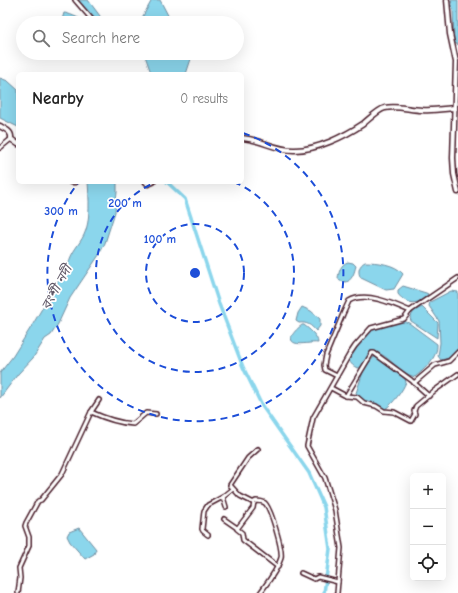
<!DOCTYPE html>
<html lang="en">
<head>
<meta charset="utf-8">
<style>
	body { margin:0; font-family:"Comic Neue","Noto Sans Bengali",sans-serif; background:#f6f6f6; color:#222 }
	.controls { position:absolute; right:12px; bottom:12px; display:grid; overflow:hidden; border-radius:6px; box-shadow:0 4px 16px #0002 }
	.controls button { width:36px; height:36px; display:grid; place-items:center; padding:0; border:0; border-bottom:1px solid #e0e0e0; background:#fff; color:#222; font:20px sans-serif }
	.list { margin:0; padding:0; list-style:none }
	h2 { display:flex; justify-content:space-between; align-items:center; height:52px; margin:0; padding:0 16px; font-size:17px }
	h2 small { font-size:13px; font-weight:400; color:#767676 }
	.icon { flex:none; width:22px; height:22px; fill:none; stroke:currentColor; stroke-width:2; stroke-linecap:round; stroke-linejoin:round }
	.map { position:relative; flex:none; width:458px; height:593px; overflow:hidden }
	.search { position:absolute; background:#fff; box-shadow:0 4px 16px #0002; left:16px; top:16px; width:228px; height:44px; display:flex; align-items:center; gap:10px; box-sizing:border-box; padding:0 14px; border-radius:22px; color:#767676; font-size:15px }
	.panel { position:absolute; background:#fff; box-shadow:0 4px 16px #0002; left:16px; top:72px; width:228px; height:112px; border-radius:6px }
	.map>svg:first-child { display:block }
	.water { fill:#8bd6ec; stroke:#718d9f }
	.lines { fill:none; stroke-linecap:round; stroke-linejoin:round }
	.canal { stroke:#8bd6ec; stroke-width:3.5 }
	.street-casing { stroke:#4a1f2b; stroke-width:6 }
	.secondary-casing { stroke:#4a1f2b; stroke-width:7 }
	.street { stroke:#fff; stroke-width:3 }
	.secondary { stroke:#fff; stroke-width:4 }
	.ring { fill:none; stroke:#1d4ed8; stroke-width:2; stroke-dasharray:7 5 }
	.labels { text-anchor:middle; stroke-width:3.5; stroke-linejoin:round; paint-order:stroke }
	.water-label { font-size:13px; font-style:italic; fill:#5e5665; stroke:#fff }
	.centre { fill:#1d4ed8; stroke:#fff; stroke-width:2 }
	.ring-label { font-size:12px; text-anchor:middle; font-weight:bold; fill:#1d4ed8; stroke:#fff; stroke-width:3.5; stroke-linejoin:round; paint-order:stroke }
</style>
</head>
<body>
<div class="map">
<svg width="458" height="593" viewBox="0 0 458 593">
	<rect width="100%" height="100%" fill="#fff"/>
	<filter id="ink" filterUnits="userSpaceOnUse"><feTurbulence type="fractalNoise" baseFrequency=".025" numOctaves="2"/><feDisplacementMap in="SourceGraphic" scale="8" xChannelSelector="R" yChannelSelector="G"/><feConvolveMatrix kernelMatrix="1 2 1 2 8 2 1 2 1" color-interpolation-filters="sRGB"/></filter>
	<g filter="url(#ink)">
		<!-- water -->
		<g class="water">
			<polygon points="77,0 88,0 100,16 101,23 97,23"/>
			<polygon points="152,0 160,0 172,23 139,23"/>
			<polygon points="451,0 458,0 458,45 455,43 454,41 453,9"/>
			<path d="M64 13C68 13 79 18 82 20L79 23H61Z"/>
			<polygon points="144,53 193,53 186,74 154,74 150,70"/>
			<polygon points="0,78 8,81 18,90 18,127 0,118"/>
			<path d="M88 182H117V192L115 212 105 243 99 255 70 298 58 324 51 335 45 339 33 358 18 374 0 398V373L13 356 33 324 69 262C72 251 79 245 84 235 91 221 89 197 88 182Z"/>
			<path d="M348 262 353 263 356 266C354 273 353 278 347 282L340 281 338 278C339 271 341 264 348 262Z"/>
			<path d="M365 262C376 262 396 264 403 274L394 289 386 290 361 278C357 272 359 265 365 262Z"/>
			<path d="M403 286 426 293 428 294C420 306 406 305 398 294V290Z"/>
			<polygon points="451,291 458,292 458,349 449,358 441,360 438,356 440,343 439,321 429,306 430,302"/>
			<path d="M302 307 311 311 320 319V326L316 331C311 325 307 322 299 323L296 321 298 313Z"/>
			<polygon points="422,307 438,323 437,338 411,321 410,318 414,311"/>
			<path d="M403 321 409 323 437 344C438 357 425 369 415 377 398 373 390 355 373 351L360 368C354 368 351 364 348 359L350 354 373 329Z"/>
			<path d="M302 325H304C309 329 318 336 318 343 311 342 301 345 295 343 285 339 298 328 302 325Z"/>
			<path d="M374 357H376L405 379 406 382C403 390 393 404 385 409L376 404 365 401 356 393 364 369Z"/>
			<polygon points="79,528 96,549 94,554 85,559 70,542 67,536 69,532"/>
		</g>
		<g class="lines">
			<!-- canal -->
			<polyline class="canal" points="167,182 185,199 219,304 243,367 262,406 309,473 324,507 330,549 324,593"/>
			<defs>
				<g id="street">
					<polyline points="75,0 95,23"/>
					<polyline points="0,148 11,139"/>
					<path d="M337 376 325 370 324 365 326 355 343 314 349 301C366 291 394 304 410 311"/>
					<polyline points="414,383 435,365 449,361 458,352"/>
					<polyline points="331,388 346,396 357,397 364,403 376,406 384,411 394,412 411,421 415,414 414,411 416,406 434,391 458,374"/>
					<polyline points="346,396 372,353 374,353 411,380 429,396"/>
					<path d="M91 412C104 418 118 423 133 424L146 413 156 414"/>
					<polyline points="223,497 226,507"/>
					<polyline points="254,503 240,496 230,485 248,458 258,449"/>
					<polyline points="224,519 237,528"/>
					<polyline points="208,535 203,531 202,529 204,511 208,505 223,497 233,489"/>
					<polyline points="301,573 314,579 318,577 338,582"/>
					<polyline points="18,593 20,578 19,568 29,546 29,537 25,526 26,523 38,501 41,500 62,474 91,412 99,400"/>
					<path d="M260 593C268 582 277 571 281 558 283 550 271 509 265 503 262 501 259 501 256 501L254 502 253 508 237 529 242 533 243 540 278 567"/>
					<polyline points="337,593 341,548 335,510 325,478 307,446 313,418 349,355 355,346 371,328 404,319 410,311 417,306 458,278"/>
				</g>
				<g id="secondary">
					<polyline points="447,0 450,34 456,62 453,158 454,174 458,192"/>
					<path d="M0 126C6 130 12 131 11 139L18 144"/>
					<path d="M242 138C260 139 277 151 295 150 317 150 345 136 363 124 368 120 379 109 385 108 397 105 410 110 422 110 432 111 444 109 455 108"/>
					<polyline points="71,182 75,182"/>
					<polyline points="146,182 148,184 153,182"/>
				</g>
			</defs>
			<!-- street casing -->
			<use href="#street" class="street-casing"/>
			<!-- secondary casing -->
			<use href="#secondary" class="secondary-casing"/>
			<!-- street -->
			<use href="#street" class="street"/>
			<!-- secondary -->
			<use href="#secondary" class="secondary"/>
		</g>
	</g>
	<!-- distance rings -->
	<g class="ring">
		<circle cx="195" cy="273" r="49"/>
		<path d="M234 182A99 99 0 1 1 156 182"/>
		<path d="M243 133A148 148 0 1 1 78 183"/>
	</g>
	<g class="labels">
		<!-- water labels -->
		<g class="water-label">
			<text transform="translate(56 287) rotate(-61)" y="5">বংশী নদী</text>
		</g>
	</g>
	<circle cx="195" cy="273" r="6" class="centre"/>
	<g class="ring-label">
		<text x="125" y="207">200 m</text>
		<text x="61" y="215">300 m</text>
		<text x="160" y="243">100 m</text>
	</g>
</svg>
<div class="controls">
<button>+</button>
<button>−</button>
<button><svg class="icon" aria-label="locate" viewBox="0 0 24 24"><circle cx="12" cy="12" r="6"/><path d="M12 2v4M12 18v4M2 12h4M18 12h4"/></svg></button>
</div>
<div class="search"><svg class="icon" aria-label="search" viewBox="0 0 24 24"><circle cx="10" cy="10" r="6"/><path d="M15 15l6 6"/></svg>Search here</div>
<section class="panel">
<h2>Nearby<small>0 results</small></h2>
<ul class="list">
</ul>
</section>
</div>
</body>
</html>
